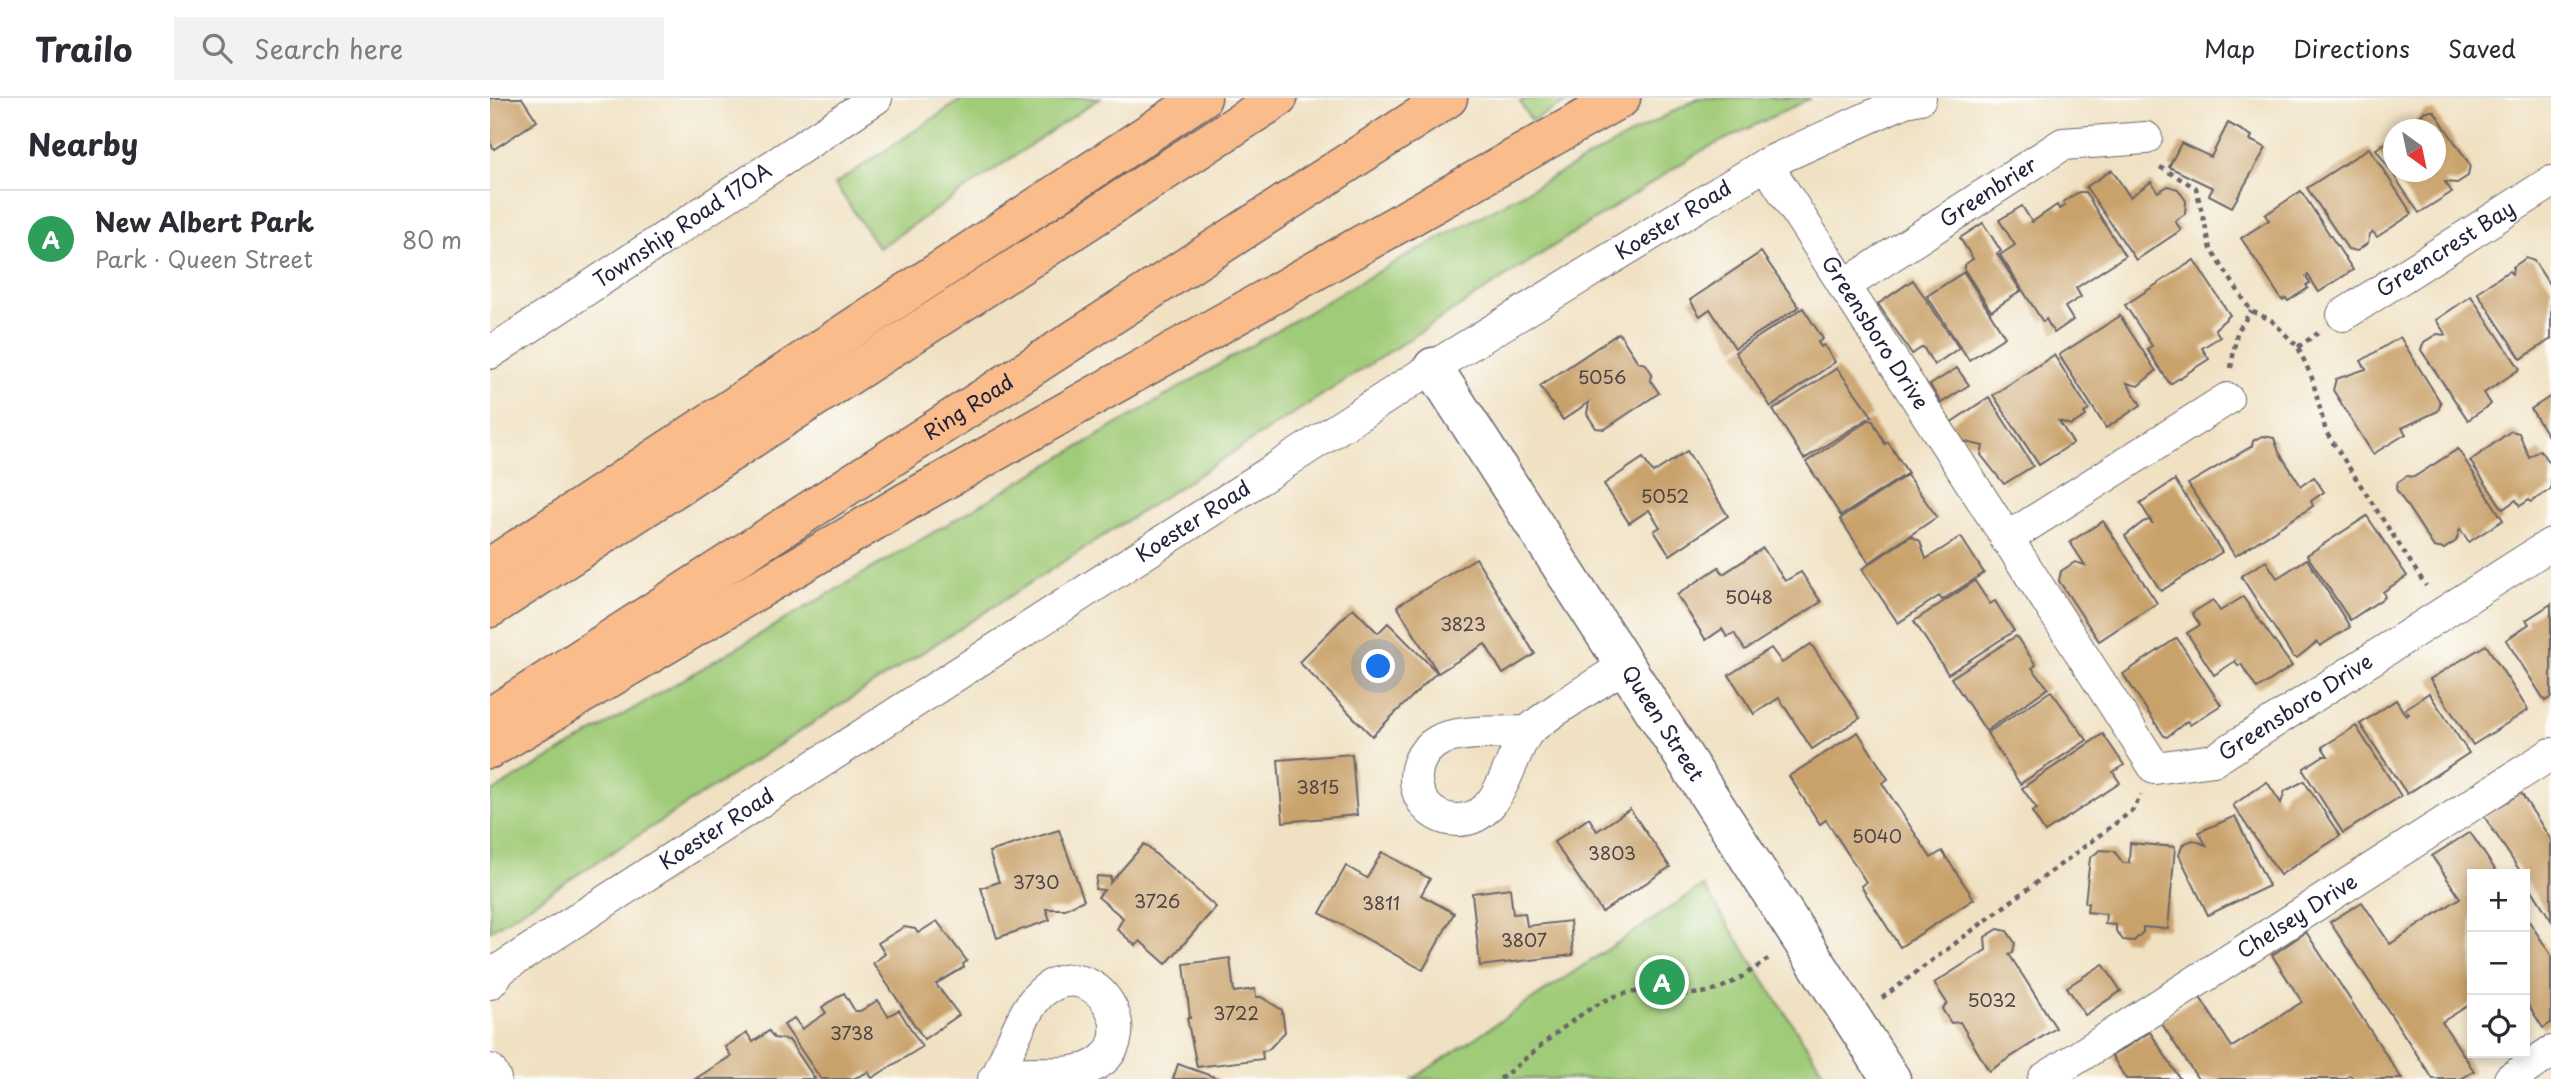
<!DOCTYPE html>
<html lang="en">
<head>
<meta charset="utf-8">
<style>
	body { margin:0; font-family:"Playpen Sans",sans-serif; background:#f2f2f3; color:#2b2b33 }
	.controls { position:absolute; right:21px; bottom:21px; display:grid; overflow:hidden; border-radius:0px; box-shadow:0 4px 10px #0003 }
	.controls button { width:63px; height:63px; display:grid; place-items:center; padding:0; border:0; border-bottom:2px solid #e1e1e2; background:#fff; color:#2b2b33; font:35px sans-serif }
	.compass { position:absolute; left:1893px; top:21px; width:63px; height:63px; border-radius:50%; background:#fff; box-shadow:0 4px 10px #0003; rotate:147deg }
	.you { position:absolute; left:889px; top:569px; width:24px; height:24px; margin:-18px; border:5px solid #fff; border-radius:50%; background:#1a73e8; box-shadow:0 0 0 10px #1a73e833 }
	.badge { display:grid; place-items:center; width:46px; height:46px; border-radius:50%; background:#ea580c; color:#fff; font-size:23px; font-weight:700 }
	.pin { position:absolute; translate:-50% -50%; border:4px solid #fff; box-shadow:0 2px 7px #0006 }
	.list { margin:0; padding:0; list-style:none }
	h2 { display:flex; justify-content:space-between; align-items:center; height:91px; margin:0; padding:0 28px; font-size:30px }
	h2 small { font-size:23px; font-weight:400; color:#7c7c81 }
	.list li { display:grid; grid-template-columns:46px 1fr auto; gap:21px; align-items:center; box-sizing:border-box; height:98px; padding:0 28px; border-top:2px solid #e1e1e2 }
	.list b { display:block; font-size:26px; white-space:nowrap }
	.list p { margin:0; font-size:23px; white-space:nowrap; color:#7c7c81 }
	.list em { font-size:23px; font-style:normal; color:#7c7c81 }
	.icon { flex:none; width:38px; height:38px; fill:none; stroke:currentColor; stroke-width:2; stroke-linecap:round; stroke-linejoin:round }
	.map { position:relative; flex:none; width:2061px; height:981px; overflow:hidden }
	header { display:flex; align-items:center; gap:42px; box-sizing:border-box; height:98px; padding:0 35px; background:#fff; border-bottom:2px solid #e1e1e2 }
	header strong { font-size:33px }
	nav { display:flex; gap:38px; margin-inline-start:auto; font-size:24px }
	.search { width:490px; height:63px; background:#f2f2f3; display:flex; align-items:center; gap:18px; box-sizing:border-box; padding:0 24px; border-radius:0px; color:#7c7c81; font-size:26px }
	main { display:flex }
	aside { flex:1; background:#fff }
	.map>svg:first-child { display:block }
	.green { fill:#a0cb78; stroke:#61765a; stroke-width:2 }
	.building { fill:#c9a16b }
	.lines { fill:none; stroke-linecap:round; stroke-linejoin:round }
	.minor-casing { stroke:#6a656b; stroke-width:34 }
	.tertiary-casing { stroke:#6a656b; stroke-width:41 }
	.motorway-casing { stroke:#6a656b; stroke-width:41 }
	.path { stroke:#6a656b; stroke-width:4.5; stroke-dasharray:5 5; stroke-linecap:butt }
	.minor { stroke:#fff; stroke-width:32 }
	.tertiary { stroke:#fff; stroke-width:38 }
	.motorway { stroke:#fabc8b; stroke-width:38 }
	.labels { text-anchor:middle; stroke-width:6; stroke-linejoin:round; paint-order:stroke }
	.number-label { font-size:18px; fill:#4c4247 }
	.street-label { font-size:21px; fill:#22223b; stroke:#fdfcf7 }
</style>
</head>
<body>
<header>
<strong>Trailo</strong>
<div class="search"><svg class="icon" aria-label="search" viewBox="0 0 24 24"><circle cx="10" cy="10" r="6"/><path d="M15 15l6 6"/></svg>Search here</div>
<nav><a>Map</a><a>Directions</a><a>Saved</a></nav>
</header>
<main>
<aside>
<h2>Nearby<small></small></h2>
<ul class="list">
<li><span class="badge" style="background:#2e9e5b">A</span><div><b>New Albert Park</b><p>Park · Queen Street</p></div><em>80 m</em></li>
</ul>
</aside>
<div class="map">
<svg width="2061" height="981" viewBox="0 0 2061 981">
	<rect width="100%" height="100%" fill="#fdfcf7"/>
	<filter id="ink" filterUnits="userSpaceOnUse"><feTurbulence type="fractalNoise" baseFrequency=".0143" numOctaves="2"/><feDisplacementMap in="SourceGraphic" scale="14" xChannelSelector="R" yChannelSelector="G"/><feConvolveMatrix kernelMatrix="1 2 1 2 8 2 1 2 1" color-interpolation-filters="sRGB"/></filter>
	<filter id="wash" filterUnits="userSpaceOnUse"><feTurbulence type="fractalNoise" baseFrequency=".00686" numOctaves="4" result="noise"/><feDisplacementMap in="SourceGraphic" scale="28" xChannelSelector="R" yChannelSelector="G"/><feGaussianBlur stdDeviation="1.57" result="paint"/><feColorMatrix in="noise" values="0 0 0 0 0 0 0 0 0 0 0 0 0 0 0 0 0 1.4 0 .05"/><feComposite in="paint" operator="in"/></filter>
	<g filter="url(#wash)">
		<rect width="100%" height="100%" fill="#f0e1c3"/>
		<!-- green -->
		<g class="green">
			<polygon points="474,0 610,0 389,150 345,86"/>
			<polygon points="1036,0 1085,0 1041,23 1030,4"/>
			<polygon points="1208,0 1321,0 1211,53 0,833 0,695 871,183"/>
			<polygon points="1213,788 1338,981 923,981"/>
		</g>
		<g id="blocks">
			<!-- building -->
			<g class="building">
				<polygon points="0,0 32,0 47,23 4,51 0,45"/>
				<polygon points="1935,13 1944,13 1980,67 1978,78 1967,85 1955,84 1962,94 1929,115 1886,51 1904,40 1904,74 1946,74 1946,32 1916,32"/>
				<polygon points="1738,25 1762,38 1760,42 1776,50 1742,109 1719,97 1723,90 1679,69 1691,45 1721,59"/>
				<polygon points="1879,50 1922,116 1887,139 1883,134 1880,136 1878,145 1867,153 1858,151 1817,90"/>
				<polygon points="1622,72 1640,99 1661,84 1668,94 1678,88 1688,91 1696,103 1695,116 1685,123 1691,132 1646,162 1596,89"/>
				<polygon points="1811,93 1863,172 1829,194 1818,177 1816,179 1820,185 1816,187 1818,190 1798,203 1796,200 1792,202 1751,140 1779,122 1775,117"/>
				<polygon points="1589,94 1595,94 1635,158 1586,190 1591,199 1575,209 1583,222 1564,235 1556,221 1553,224 1510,157 1525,147 1509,122 1532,108 1542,124 1567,107 1569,111 1575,108 1573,104"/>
				<polygon points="1493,125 1511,153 1507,156 1531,193 1501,213 1474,171 1474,167 1483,161 1470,140"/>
				<polygon points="1271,154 1309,209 1245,250 1220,211 1210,218 1200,202"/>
				<polygon points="2036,160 2044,163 2061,189 2061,241 2031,261 1987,194 2019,173 2022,176 2023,169"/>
				<polygon points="1704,162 1740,217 1725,231 1730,239 1712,250 1719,261 1680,286 1657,251 1662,248 1635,207"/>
				<polygon points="1474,174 1515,239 1479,262 1437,198"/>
				<polygon points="1423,182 1469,250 1444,267 1433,249 1422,256 1388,206"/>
				<polygon points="1981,198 2030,271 1994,295 2001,306 1978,322 1931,252 1934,244 1947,236 1956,237 1946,222"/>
				<polygon points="1313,210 1333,241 1328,244 1331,249 1334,247 1345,264 1281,309 1245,254"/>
				<polygon points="1630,218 1666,273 1648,288 1637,285 1651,307 1616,330 1569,257"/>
				<polygon points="1129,235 1148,264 1156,266 1162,276 1161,283 1169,295 1115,331 1106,330 1097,316 1099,304 1073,322 1050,288"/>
				<polygon points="1910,239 1951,305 1948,313 1912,330 1916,336 1883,356 1843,292 1846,281 1876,271 1871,263"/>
				<polygon points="1564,257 1599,312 1594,315 1596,318 1581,327 1569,323 1583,345 1549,367 1503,297"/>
				<polygon points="1347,270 1382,318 1314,361 1283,312"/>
				<polygon points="1467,270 1479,287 1451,305 1440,287"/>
				<polygon points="2061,298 2061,343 2041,311"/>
				<polygon points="1499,299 1543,368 1514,386 1491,357 1493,348 1472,343 1460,325"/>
				<polygon points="1379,322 1383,323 1395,346 1398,344 1418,375 1351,418 1316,364"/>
				<polygon points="2021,333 2029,335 2039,359 2050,352 2061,368 2061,391 2041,404 2039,402 2030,408 2026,402 2013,411 1980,363"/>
				<polygon points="1772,338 1784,340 1789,354 1811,388 1824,379 1834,394 1821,403 1823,408 1745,458 1698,386 1762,348 1763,343"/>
				<polygon points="1968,351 2013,422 1979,444 1970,431 1966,443 1954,451 1944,449 1906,391 1908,384 1917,378 1924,379"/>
				<polygon points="1197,353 1238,418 1180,457 1164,433 1170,429 1159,412 1139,425 1114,386 1153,360 1163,375"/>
				<polygon points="1417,377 1447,419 1379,465 1350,421"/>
				<polygon points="1685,382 1732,454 1671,493 1635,438 1653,424 1659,422 1663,426 1650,405"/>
				<polygon points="1877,418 1917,478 1893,494 1895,499 1860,522 1817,457"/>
				<polygon points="1613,423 1667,505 1609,543 1569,483 1571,473 1585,464 1595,467 1580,444"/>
				<polygon points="1421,438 1430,443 1436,461 1471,439 1494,475 1452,502 1449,498 1408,525 1372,471"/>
				<polygon points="1273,450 1295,483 1311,474 1331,504 1255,552 1244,535 1237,539 1232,531 1216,542 1187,497 1229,469 1233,476"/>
				<polygon points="986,460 1045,556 1013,576 995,546 948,575 907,508"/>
				<polygon points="1817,461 1860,529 1830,548 1827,544 1807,560 1803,559 1751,478 1776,463 1787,480"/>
				<polygon points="1485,483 1500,506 1505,503 1524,533 1458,576 1424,523"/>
				<polygon points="1753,499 1802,568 1767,591 1751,566 1748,568 1745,563 1724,577 1697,535 1710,527 1702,515 1723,502 1730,513"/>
				<polygon points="2061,506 2061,599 2055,603 2016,542 2039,526 2036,522"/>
				<polygon points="863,510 888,535 898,525 947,574 882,638 809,564"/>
				<polygon points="1526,538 1546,567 1542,570 1558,590 1496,633 1461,580"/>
				<polygon points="1687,540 1731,607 1700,627 1697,623 1677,639 1674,638 1633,576"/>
				<polygon points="1321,546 1370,620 1322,651 1289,600 1264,616 1239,577 1281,550 1292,565"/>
				<polygon points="1996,547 2038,612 1983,647 1940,581"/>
				<polygon points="1561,593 1597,642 1530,686 1497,635"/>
				<polygon points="1939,595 1979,655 1917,696 1870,626 1906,602 1916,618 1919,616 1915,611"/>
				<polygon points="1866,628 1911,698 1853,735 1814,674 1814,670 1833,658 1838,658 1832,649"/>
				<polygon points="1368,634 1398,681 1392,685 1441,760 1452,753 1484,801 1410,849 1371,788 1376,784 1336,722 1330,726 1299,678"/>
				<polygon points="1613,636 1634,667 1623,674 1630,685 1555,734 1542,714 1547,711 1532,690"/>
				<polygon points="862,656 867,717 793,724 788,662"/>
				<polygon points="1814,683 1850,738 1790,777 1743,707 1777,684 1791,705 1795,693"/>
				<polygon points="2031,695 2061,742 2061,822 2035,781 2035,776 2032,776 1994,718"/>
				<polygon points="1140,711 1180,769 1112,814 1064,744 1099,720 1107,733"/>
				<polygon points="1745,718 1779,788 1718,817 1689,757 1693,746 1703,742 1716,747 1709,734"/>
				<polygon points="569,732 594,802 575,811 556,811 560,822 507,840 491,790 509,784 499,754"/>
				<polygon points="1980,734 2008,776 1982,776 1982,905 1952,924 1984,973 1971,981 1943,981 1840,824 1872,804 1900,846 1970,800 1942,758"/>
				<polygon points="1640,745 1685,749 1678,831 1653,829 1653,834 1644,843 1633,842 1626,833 1626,827 1615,826 1616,816 1597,814 1598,805 1595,805 1600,760 1610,752 1624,753 1633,765 1639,765"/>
				<polygon points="654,746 726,809 676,866 650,843 646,848 627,831 633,820 608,799 614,792 605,791 607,778 621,779 620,785"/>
				<polygon points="892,754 940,781 931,797 964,815 933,872 830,815 856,768 877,780"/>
				<polygon points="1020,790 1023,816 1035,815 1037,828 1080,823 1083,857 990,868 982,795"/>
				<polygon points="2035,817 2061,857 2061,925 2053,930 2035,902"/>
				<polygon points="447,823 477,863 473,866 474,869 446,886 469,917 434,941 383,865 395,856 388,845 414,829 425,831 428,835"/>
				<polygon points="1508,831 1517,833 1525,845 1523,854 1519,856 1566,930 1499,973 1470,924 1461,925 1452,911 1457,905 1444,885 1496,852 1495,839"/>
				<polygon points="1816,834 1912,981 1863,981 1860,977 1854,981 1708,981 1670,923 1709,898 1742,949 1812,904 1782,857"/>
				<polygon points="740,860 744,894 765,891 766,899 771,899 792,912 795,934 778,952 772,953 773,961 707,969 697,920 700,920 694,866"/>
				<polygon points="1613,866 1631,893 1595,917 1577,889"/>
				<polygon points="354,895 365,913 370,913 388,902 398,918 409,912 432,949 382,980 378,974 363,981 331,981 294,927 304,920 312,931 336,915 332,909"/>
				<polygon points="279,933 284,940 299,942 325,981 205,981 241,958 235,949 257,935 263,944"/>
				<polygon points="1660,934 1690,981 1636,981 1622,958"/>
				<polygon points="688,966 730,981 683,981"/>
			</g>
		</g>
	</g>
	<g filter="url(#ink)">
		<use href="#blocks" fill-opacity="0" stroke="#6a656b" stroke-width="2"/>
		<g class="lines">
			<defs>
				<g id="minor">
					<path id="s1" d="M1276 66 1665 670 1724 662 2061 446"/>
					<path id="s2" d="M1354 188 1573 46 1656 40"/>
					<path id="s3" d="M1853 217 2061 84"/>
					<path id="s4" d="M0 255 386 0"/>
					<polyline points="1516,441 1737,301"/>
					<path d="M1037 634C1014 635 967 632 948 643 911 664 923 721 967 722 1010 723 1017 664 1036 636 1045 623 1118 579 1136 567"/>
					<path id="s5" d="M0 885 12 870 943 269 1276 66 1415 3 1430 0"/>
					<polyline points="0,972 5,981"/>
					<path d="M504 981C532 969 570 981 599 970 661 944 605 850 552 894 533 910 518 956 507 979"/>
					<path id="s6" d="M1554 981 2061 656"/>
					<polyline points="2020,981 2061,954"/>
				</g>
				<g id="tertiary">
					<path id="s7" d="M943 269 1401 981"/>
				</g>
				<g id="motorway">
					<polyline points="0,469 712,0"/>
					<polyline points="0,510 788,0"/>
					<path id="s8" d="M0 619 958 0"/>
					<polyline points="0,651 416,404 1131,0"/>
				</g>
			</defs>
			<!-- minor casing -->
			<use href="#minor" class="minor-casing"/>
			<!-- tertiary casing -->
			<use href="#tertiary" class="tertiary-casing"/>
			<!-- motorway casing -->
			<use href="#motorway" class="motorway-casing"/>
			<!-- path -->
			<g class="path">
				<polyline points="1670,69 1706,90 1721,151 1761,213 1781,222 1808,249 1822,280 1836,334 1936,488"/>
				<polyline points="1808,249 1828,235"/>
				<polyline points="1741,270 1747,234 1761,213"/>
				<polyline points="1392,900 1642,713 1651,697"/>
				<path d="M1010 981C1042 957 1092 908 1129 897 1152 890 1175 897 1199 896 1232 896 1255 877 1281 859"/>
			</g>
			<!-- minor -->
			<use href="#minor" class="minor"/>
			<!-- tertiary -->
			<use href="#tertiary" class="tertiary"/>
			<!-- motorway -->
			<use href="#motorway" class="motorway"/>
		</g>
	</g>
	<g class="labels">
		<!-- number labels -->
		<g class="number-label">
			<text x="1112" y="286">5056</text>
			<text x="1175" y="405">5052</text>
			<text x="1259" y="506">5048</text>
			<text x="973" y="533">3823</text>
			<text x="828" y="696">3815</text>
			<text x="1387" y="745">5040</text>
			<text x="1122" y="762">3803</text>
			<text x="546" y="791">3730</text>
			<text x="667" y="810">3726</text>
			<text x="891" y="812">3811</text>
			<text x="1034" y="849">3807</text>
			<text x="1502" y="909">5032</text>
			<text x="746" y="922">3722</text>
			<text x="362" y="942">3738</text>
		</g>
		<!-- street labels -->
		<g class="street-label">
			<text dy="7" stroke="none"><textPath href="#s2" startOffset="172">Greenbrier</textPath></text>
			<text dy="7" stroke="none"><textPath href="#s5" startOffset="1409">Koester Road</textPath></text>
			<text dy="7" stroke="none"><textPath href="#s4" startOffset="231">Township Road 170A</textPath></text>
			<text dy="7" stroke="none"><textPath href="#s3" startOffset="122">Greencrest Bay</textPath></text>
			<text dy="7" stroke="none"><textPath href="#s1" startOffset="201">Greensboro Drive</textPath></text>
			<text dy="7" stroke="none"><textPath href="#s8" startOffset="570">Ring Road</textPath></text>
			<text dy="7" stroke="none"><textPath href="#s5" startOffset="842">Koester Road</textPath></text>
			<text dy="7" stroke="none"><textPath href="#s1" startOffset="875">Greensboro Drive</textPath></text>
			<text dy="7" stroke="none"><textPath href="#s7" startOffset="424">Queen Street</textPath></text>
			<text dy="7" stroke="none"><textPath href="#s5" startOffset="275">Koester Road</textPath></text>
			<text dy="7" stroke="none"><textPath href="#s6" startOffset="301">Chelsey Drive</textPath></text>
		</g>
	</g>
</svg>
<div class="controls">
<button>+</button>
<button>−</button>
<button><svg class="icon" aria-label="locate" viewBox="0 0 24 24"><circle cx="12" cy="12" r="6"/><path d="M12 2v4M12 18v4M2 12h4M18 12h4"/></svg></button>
</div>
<svg class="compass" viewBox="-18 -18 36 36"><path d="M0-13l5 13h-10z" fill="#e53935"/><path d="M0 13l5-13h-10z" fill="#7c7c81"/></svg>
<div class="you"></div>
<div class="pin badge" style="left:1172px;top:884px;background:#2e9e5b">A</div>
</div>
</main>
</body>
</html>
